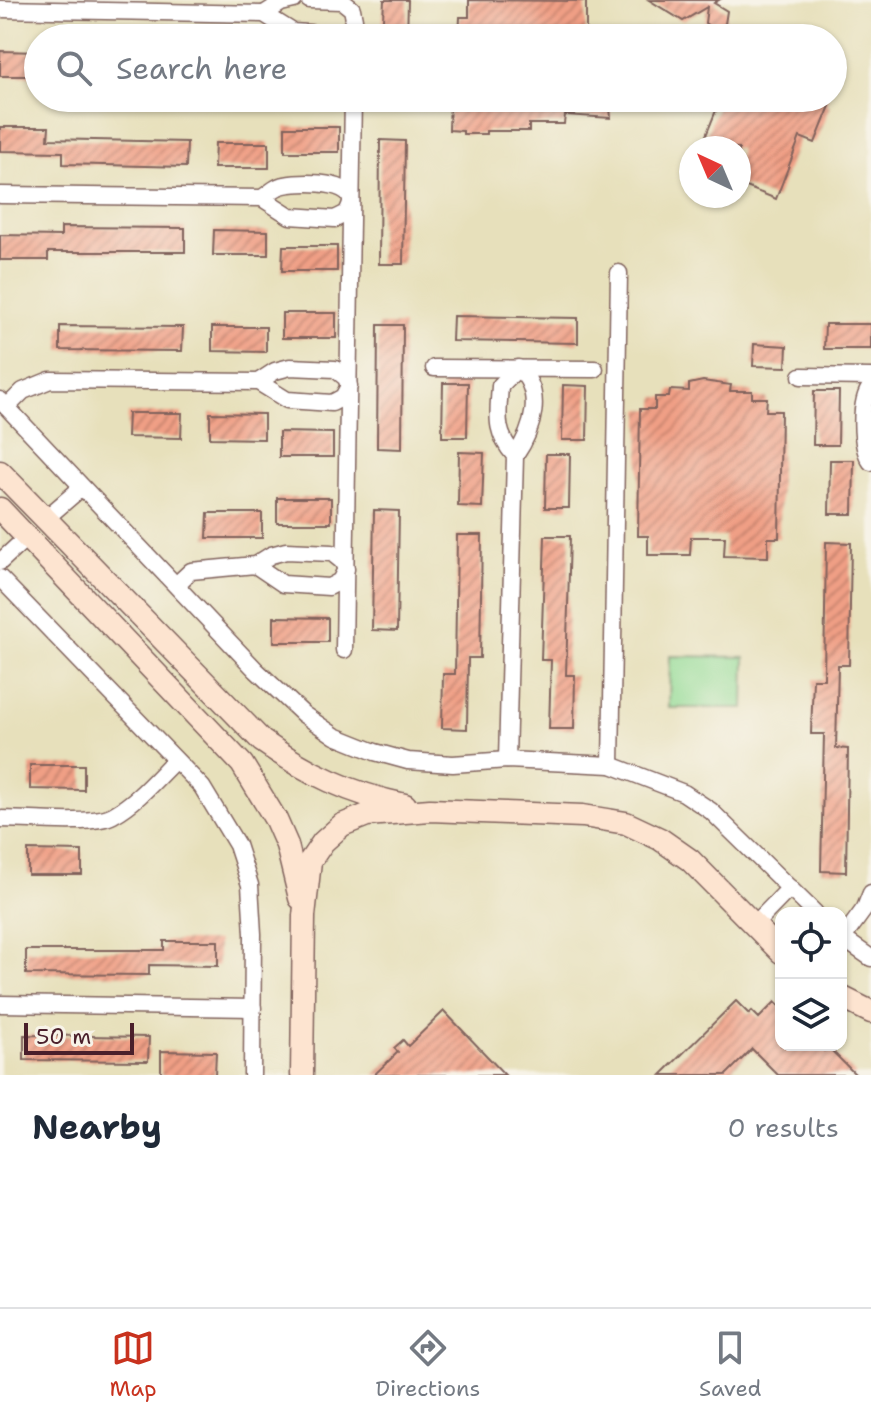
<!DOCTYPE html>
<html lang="en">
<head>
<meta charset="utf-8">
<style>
	body { margin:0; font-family:"Shantell Sans",sans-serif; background:#f2f2f3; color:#1f2937 }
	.controls { position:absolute; right:24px; bottom:24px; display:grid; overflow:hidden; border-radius:16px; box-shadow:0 2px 6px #0004 }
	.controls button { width:72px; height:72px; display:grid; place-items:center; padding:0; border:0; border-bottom:2px solid #e0e1e3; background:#fff; color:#1f2937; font:40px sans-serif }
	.compass { position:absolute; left:679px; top:136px; width:72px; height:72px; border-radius:50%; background:#fff; box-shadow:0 2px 6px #0004; rotate:316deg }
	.scale { position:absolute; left:24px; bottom:20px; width:110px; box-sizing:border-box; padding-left:8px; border:4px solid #4a1f2b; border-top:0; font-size:22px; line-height:28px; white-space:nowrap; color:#4a1f2b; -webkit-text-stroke:6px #f7f3e8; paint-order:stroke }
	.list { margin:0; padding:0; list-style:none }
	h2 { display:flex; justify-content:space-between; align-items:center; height:104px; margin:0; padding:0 32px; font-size:34px }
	h2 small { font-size:26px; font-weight:400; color:#747a83 }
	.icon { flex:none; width:44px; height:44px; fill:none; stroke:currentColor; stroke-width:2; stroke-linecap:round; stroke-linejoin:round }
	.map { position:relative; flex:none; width:871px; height:1075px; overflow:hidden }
	.search { position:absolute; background:#fff; box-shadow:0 2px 6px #0004; left:24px; right:24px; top:24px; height:88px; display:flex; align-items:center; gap:20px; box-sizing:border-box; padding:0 28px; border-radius:44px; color:#747a83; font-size:30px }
	.sheet { height:232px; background:#fff }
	nav { display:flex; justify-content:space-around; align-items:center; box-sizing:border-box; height:112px; border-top:2px solid #e0e1e3; background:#fff; font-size:22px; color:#747a83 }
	nav a { display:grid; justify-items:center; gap:4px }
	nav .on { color:#c8321e }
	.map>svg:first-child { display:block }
	.garden { fill:#94dc96; stroke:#6f7e60; stroke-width:2 }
	.building { fill:url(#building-hatch) }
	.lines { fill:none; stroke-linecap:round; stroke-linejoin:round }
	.street-casing { stroke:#81635d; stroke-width:19 }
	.secondary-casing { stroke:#81635d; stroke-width:25 }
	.street { stroke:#fff; stroke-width:16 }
	.secondary { stroke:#fde4d0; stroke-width:22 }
</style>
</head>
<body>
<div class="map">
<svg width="871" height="1075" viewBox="0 0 871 1075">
	<defs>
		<pattern id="building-hatch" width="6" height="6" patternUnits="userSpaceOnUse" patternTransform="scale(2)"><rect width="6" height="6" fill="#f09f85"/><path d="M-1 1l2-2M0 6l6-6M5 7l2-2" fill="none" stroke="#c4816d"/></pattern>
	</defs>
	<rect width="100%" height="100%" fill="#f7f3e8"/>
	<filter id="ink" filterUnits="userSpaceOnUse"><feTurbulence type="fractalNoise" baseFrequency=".0125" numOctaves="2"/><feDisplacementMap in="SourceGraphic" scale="16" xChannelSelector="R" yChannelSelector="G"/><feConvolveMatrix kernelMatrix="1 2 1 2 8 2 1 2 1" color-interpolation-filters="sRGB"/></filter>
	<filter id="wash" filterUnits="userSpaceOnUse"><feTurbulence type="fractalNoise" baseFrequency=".006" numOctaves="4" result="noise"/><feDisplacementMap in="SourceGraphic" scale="32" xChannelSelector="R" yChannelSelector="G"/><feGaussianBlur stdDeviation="1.8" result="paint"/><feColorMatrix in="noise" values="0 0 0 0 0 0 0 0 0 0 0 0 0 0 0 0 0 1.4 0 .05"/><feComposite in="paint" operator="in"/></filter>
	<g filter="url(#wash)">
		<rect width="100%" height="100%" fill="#e7e0bb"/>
		<!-- garden -->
		<polygon class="garden" points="670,656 745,657 744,708 669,708"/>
		<g id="blocks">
			<!-- building -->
			<g class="building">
				<polygon points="384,0 408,0 407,38 382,38"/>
				<polygon points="469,0 586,1 586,38 495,35 495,38 459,38 460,17 469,17"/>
				<polygon points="649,0 719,0 714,3 727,11 725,24 714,30 705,23 707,7 683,21"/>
				<polygon points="0,51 38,52 38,76 0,76"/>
				<polygon points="450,98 609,98 611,118 565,115 564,124 529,124 529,131 486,131 486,134 463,134 463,131 449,130"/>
				<polygon points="721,98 828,98 826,104 830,106 815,143 800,137 776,199 739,184 739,148 701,148"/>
				<polygon points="0,127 49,127 48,139 187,142 186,167 63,164 63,152 0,151"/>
				<rect x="285" y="127" width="54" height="25"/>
				<polygon points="380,140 405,141 403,264 379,264"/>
				<polygon points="215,143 269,143 269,168 214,168"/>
				<polygon points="61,227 185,228 185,252 48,252 48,260 0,260 0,235 61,236"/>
				<polygon points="214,230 268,231 268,255 213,255"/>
				<polygon points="283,246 337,246 337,271 282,271"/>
				<rect x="282" y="313" width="54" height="25"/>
				<polygon points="453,316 578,318 578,343 452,341"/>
				<polygon points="825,324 871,324 871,349 824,349"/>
				<polygon points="378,325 403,325 402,449 377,448"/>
				<polygon points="60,326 183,327 182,351 60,350"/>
				<polygon points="212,327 266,327 266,352 212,351"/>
				<polygon points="754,344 787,346 786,367 753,366"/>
				<polygon points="703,381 731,385 730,391 752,391 752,398 767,398 766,411 781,411 779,538 768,538 768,557 724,556 725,537 691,537 690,555 648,555 648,536 638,536 640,409 655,409 655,397 669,397 670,390 689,391 689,384"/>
				<polygon points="443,383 468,383 467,437 442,437"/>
				<polygon points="563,385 588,386 587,440 562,440"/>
				<polygon points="814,391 839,391 838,445 813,445"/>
				<polygon points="128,413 182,413 181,438 127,437"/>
				<polygon points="210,413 264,414 264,439 210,438"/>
				<polygon points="279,432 333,433 333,457 279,457"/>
				<polygon points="459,452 484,453 482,507 458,506"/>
				<polygon points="546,454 570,454 569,508 545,508"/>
				<polygon points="830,460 854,460 853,514 829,514"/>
				<rect x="277" y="498" width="54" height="25"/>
				<polygon points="374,510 399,511 397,631 372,630"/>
				<polygon points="208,513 262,513 262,538 207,538"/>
				<polygon points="457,535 482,535 480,658 468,658 467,729 442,728 443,674 455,674"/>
				<polygon points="545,536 570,536 566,675 575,675 574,729 549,729 551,660 541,660"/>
				<polygon points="826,542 851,543 849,665 838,665 836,748 848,749 846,872 821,871 824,734 811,734 813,679 824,679"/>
				<polygon points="274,617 328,618 328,642 274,642"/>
				<polygon points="30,765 84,765 84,790 30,789"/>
				<polygon points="28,850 82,851 82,875 28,875"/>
				<polygon points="164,941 218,941 218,966 149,965 149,975 26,974 26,950 164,950"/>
				<polygon points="736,1001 749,1014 752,1011 759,1018 775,1002 781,1008 781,1045 817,1045 824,1051 828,1047 856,1075 778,1075 752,1049 726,1075 661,1075"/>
				<polygon points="444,1011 505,1075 374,1075 398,1052 394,1048 403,1040 408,1046"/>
				<polygon points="24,1035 149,1037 148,1061 24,1060"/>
				<polygon points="161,1051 216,1052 215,1075 161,1075"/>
			</g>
		</g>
	</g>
	<g filter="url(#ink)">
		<use href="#blocks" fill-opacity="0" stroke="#81635d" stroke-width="2"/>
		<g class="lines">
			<defs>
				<g id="street">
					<polyline points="0,9 264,14 293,32 338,35 350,29 354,19 352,9 342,1 309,0"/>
					<polyline points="264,14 281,3 294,0"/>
					<path d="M0 195 262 198C267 195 272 190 278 187 291 181 352 179 351 201 351 206 348 209 347 213L335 219 290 216 262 198"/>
					<polyline points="434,368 595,369"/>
					<polyline points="801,376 871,377"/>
					<path d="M871 386C859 401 860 446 871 462"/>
					<polyline points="0,400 256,670 303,714 335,736 375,752 408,761 453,764 507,760 611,765 645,778 684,793 711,811 815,913"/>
					<polyline points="7,407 23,391 50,380 258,382 275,371 290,367 335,369 346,378 349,386 343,397 332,403 287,400 258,382"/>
					<polyline points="45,519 81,488"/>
					<polyline points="0,562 27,537"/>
					<polyline points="0,578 202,787 237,845 250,885 253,934 252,1075"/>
					<polyline points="176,585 191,571 255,565 271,555 286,551 332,553 342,561 346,569 340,581 329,587 283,584 255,565"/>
					<polyline points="344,650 353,98"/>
					<path d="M507 760 515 456C533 430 545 392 518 368L500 386C498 416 494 432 515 456"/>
					<polyline points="611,765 619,273"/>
					<path d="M0 819C25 819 94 826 113 815 137 802 156 779 175 760"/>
					<polyline points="755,924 790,888"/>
					<polyline points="841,937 871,958"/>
					<polyline points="843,938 865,908 871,893"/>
					<polyline points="0,1004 253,1008"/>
				</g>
				<g id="secondary">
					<path d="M0 472 262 741C307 773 351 794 405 805"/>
					<polyline points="0,509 242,764 276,820 287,845 300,898"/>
					<polyline points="841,997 871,1012"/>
					<polyline points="302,1075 304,916 310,861 323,842 342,825 367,815 430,810 583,816 626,823 660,839 690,860 781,952"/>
				</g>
			</defs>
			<!-- street casing -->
			<use href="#street" class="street-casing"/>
			<!-- secondary casing -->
			<use href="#secondary" class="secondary-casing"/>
			<!-- street -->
			<use href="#street" class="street"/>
			<!-- secondary -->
			<use href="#secondary" class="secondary"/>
		</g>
	</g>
</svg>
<div class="controls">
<button><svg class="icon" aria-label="locate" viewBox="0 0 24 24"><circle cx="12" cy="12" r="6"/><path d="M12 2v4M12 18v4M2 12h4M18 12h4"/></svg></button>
<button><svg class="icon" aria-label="layers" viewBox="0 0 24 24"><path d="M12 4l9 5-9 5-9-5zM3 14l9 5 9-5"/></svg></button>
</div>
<svg class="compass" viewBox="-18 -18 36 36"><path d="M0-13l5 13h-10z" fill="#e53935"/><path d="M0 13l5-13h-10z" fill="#747a83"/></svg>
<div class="scale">50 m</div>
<div class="search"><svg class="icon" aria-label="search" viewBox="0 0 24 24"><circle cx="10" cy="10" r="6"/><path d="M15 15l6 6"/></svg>Search here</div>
</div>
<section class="sheet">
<h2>Nearby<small>0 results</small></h2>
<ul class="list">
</ul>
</section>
<nav>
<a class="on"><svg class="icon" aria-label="map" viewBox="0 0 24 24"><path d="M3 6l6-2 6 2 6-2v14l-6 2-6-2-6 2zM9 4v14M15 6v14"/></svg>Map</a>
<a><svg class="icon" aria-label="directions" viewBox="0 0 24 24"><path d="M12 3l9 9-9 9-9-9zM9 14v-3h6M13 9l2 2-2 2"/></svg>Directions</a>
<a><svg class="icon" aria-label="saved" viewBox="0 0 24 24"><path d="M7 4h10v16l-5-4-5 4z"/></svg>Saved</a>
</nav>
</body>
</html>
